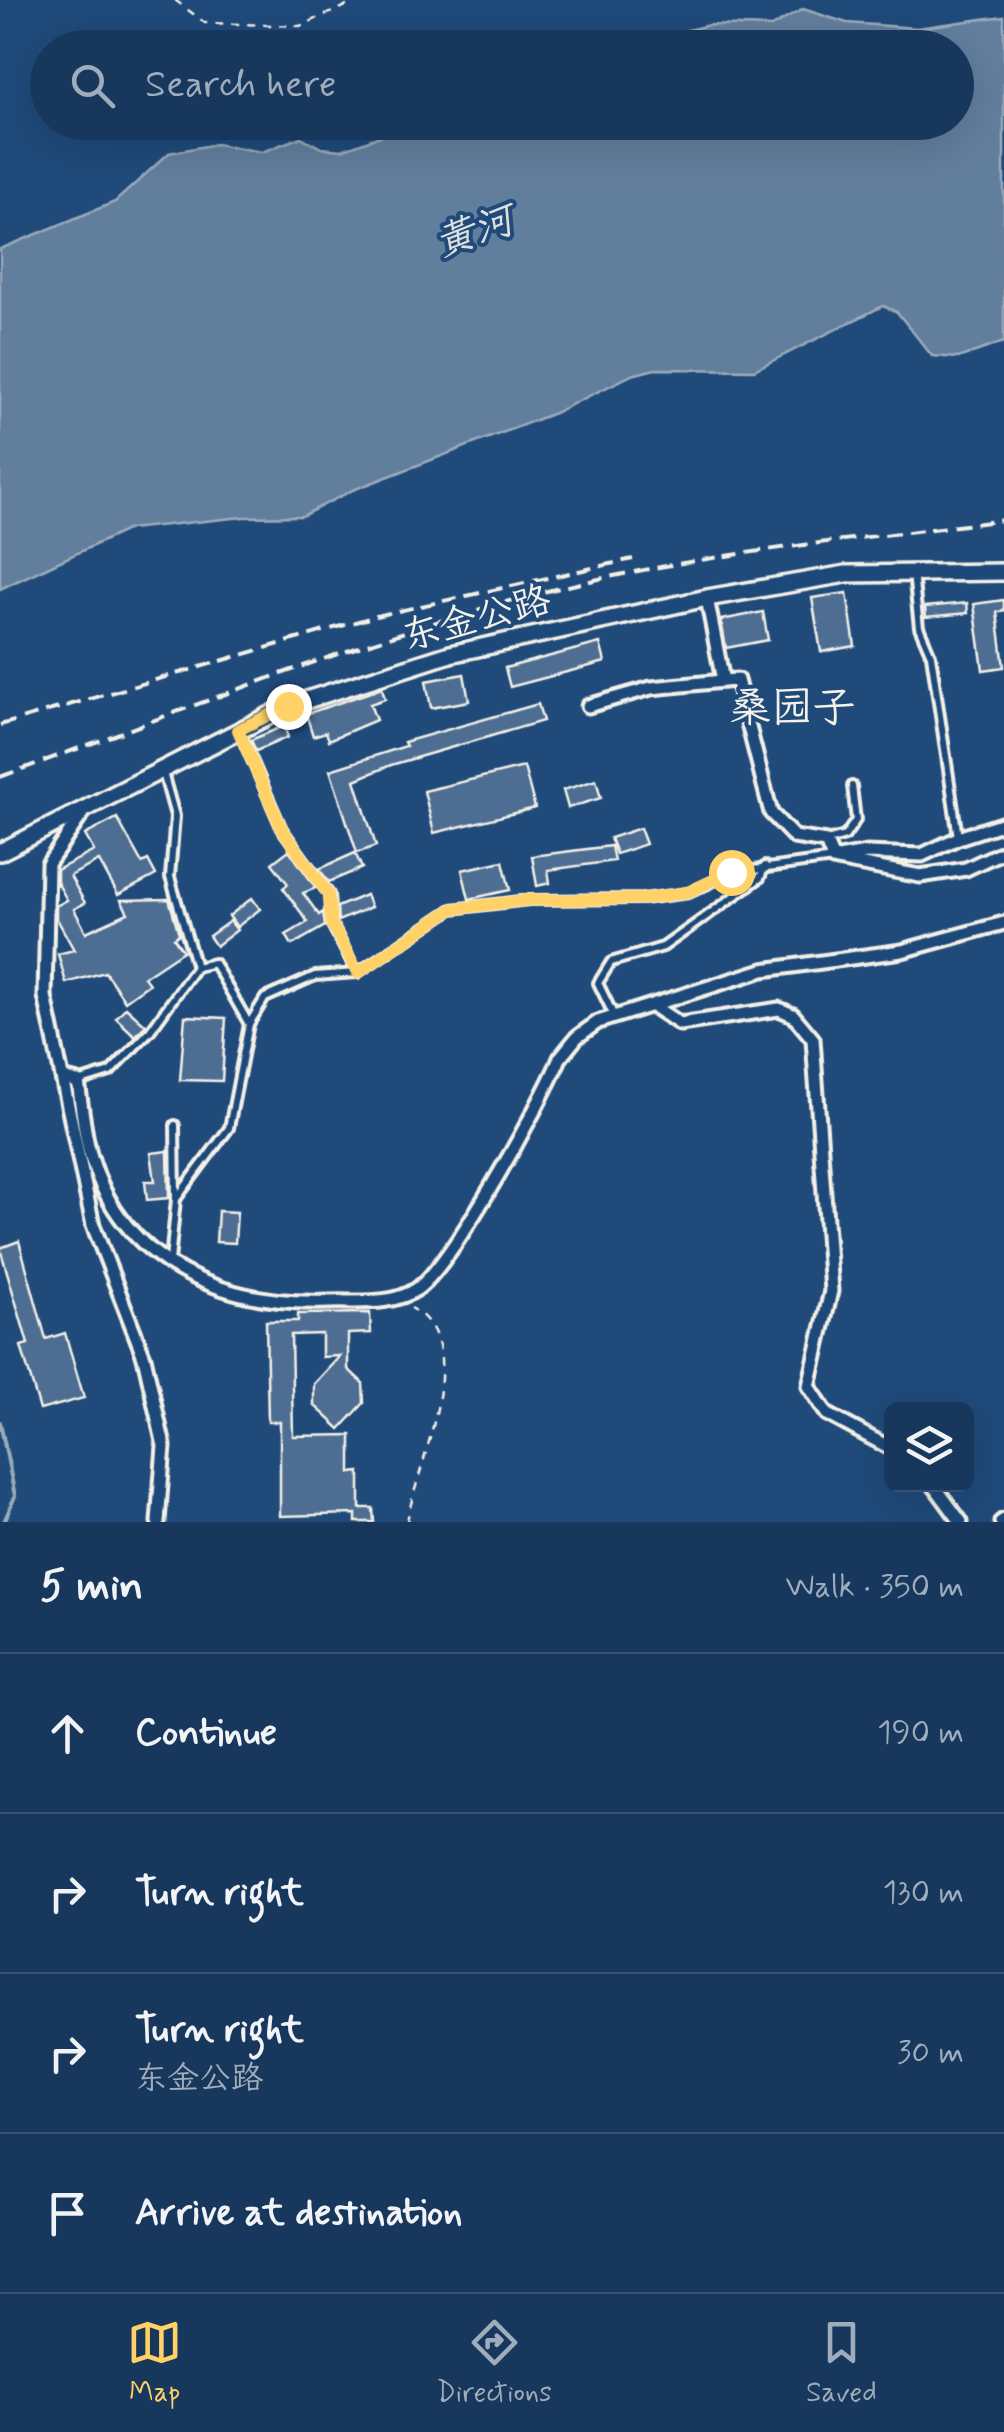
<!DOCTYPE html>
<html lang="en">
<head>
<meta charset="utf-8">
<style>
	body { margin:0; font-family:Mynerve,"LXGW WenKai TC",sans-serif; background:#244365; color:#f1f3f6 }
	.controls { position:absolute; right:30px; bottom:30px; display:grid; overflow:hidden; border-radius:15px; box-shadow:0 10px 40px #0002 }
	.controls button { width:90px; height:90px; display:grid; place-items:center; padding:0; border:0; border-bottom:2px solid #365272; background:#17385c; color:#f1f3f6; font:50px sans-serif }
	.stop { position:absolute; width:30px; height:30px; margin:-22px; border:8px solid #ffd166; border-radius:50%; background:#fff }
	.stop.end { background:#ffd166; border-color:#fff; box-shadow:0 2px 10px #0008 }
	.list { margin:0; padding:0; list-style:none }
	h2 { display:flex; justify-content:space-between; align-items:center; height:130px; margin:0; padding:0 40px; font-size:42px }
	h2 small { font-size:32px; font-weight:400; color:#9eacbb }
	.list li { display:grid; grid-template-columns:65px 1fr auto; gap:30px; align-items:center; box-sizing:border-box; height:160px; padding:0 40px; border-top:2px solid #365272 }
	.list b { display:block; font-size:38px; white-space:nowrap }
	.list p { margin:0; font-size:32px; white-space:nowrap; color:#9eacbb }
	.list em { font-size:32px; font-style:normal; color:#9eacbb }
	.icon { flex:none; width:55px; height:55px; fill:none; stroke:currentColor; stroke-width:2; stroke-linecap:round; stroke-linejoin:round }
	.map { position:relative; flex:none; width:1004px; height:1522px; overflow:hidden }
	.search { position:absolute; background:#17385c; box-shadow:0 10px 40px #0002; left:30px; right:30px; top:30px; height:110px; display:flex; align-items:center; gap:25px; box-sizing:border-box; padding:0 35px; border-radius:55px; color:#9eacbb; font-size:38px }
	.sheet { height:770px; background:#17385c }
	nav { display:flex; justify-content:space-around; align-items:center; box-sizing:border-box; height:140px; border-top:2px solid #365272; background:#17385c; font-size:28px; color:#9eacbb }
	nav a { display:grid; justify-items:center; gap:5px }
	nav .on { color:#ffd166 }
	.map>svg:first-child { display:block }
	.water { fill:#627e9d; stroke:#9cacbb; stroke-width:2.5 }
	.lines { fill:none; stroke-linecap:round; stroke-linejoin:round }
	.stream { stroke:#9cacbb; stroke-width:4 }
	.building { fill:#4d6e92; stroke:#f4f1e8; stroke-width:2.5 }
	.lane-casing { stroke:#f4f1e8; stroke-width:14 }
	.street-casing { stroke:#f4f1e8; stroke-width:19 }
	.secondary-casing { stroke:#f4f1e8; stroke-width:22 }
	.path { stroke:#f4f1e8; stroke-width:2.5; stroke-dasharray:8 8; stroke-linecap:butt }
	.lane { stroke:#1f4a7a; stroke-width:6 }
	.street { stroke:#1f4a7a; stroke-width:11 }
	.secondary { stroke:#1f4a7a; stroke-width:15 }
	.rail { stroke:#f4f1e8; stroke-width:4; stroke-dasharray:15 8; stroke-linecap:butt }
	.route { stroke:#ffd166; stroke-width:12 }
	.labels { text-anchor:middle; stroke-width:8; stroke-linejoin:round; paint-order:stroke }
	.street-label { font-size:38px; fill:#f4f1e8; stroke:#1f4a7a }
	.water-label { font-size:40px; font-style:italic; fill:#dee0dd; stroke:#1f4a7a }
	.quarter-label { font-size:42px; fill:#f4f1e8; stroke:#1f4a7a }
</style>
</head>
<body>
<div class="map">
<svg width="1004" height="1522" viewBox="0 0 1004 1522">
	<rect width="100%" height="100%" fill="#1f4a7a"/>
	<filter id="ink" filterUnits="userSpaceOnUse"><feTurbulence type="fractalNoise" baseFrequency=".01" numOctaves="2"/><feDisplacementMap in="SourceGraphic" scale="20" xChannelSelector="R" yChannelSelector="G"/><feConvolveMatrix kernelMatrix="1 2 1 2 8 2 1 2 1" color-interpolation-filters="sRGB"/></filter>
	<g filter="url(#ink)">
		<!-- water -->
		<polygon class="water" points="803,9 847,23 917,28 1004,16 1004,342 958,358 932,356 897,312 883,306 754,370 655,369 632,375 554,413 353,490 302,516 243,517 129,529 0,589 0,249 115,202 169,153 216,144 262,152 301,137 321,148 342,150 418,122 956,122 956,48 614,47 709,25 771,27"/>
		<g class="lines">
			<!-- stream -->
			<polyline class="stream" points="0,1422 15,1496 4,1522"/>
		</g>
		<!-- building -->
		<g class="building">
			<polygon points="847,593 855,646 821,652 812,598"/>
			<polygon points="1004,600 1004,611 997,612 1004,667 983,670 974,604"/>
			<polygon points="967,603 968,613 926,617 925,607"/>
			<polygon points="763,612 768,640 726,648 721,620"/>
			<polygon points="600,643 605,662 510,687 505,668"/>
			<polygon points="464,674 469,701 431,708 426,681"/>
			<polygon points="382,688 385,699 370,704 376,720 329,740 326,732 313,736 306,714"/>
			<polygon points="538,704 543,721 391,765 355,780 376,846 357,853 330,770 406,746 404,742"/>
			<polygon points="284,726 288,737 256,751 251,740"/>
			<polygon points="524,767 535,808 434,833 424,791"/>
			<polygon points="596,780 601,798 568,808 563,790"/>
			<polygon points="117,818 142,863 148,860 156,875 118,895 99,861 70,876 85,903 74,909 86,932 128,913 121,900 169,899 179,934 174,938 183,951 144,977 149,984 125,1001 105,972 66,983 58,954 74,950 56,917 56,906 67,900 57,882 57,870 94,851 85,835"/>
			<polygon points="640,828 646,844 616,854 610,838"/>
			<polygon points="611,846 614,861 548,870 550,883 537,886 532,856"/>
			<polygon points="289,850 316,888 303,893 319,915 323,912 325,926 292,945 286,935 308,922 283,888 288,884 272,863"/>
			<polygon points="355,853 362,868 329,882 319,869"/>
			<polygon points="503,861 510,890 469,899 462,870"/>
			<polygon points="366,895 371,907 338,921 337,907"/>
			<polygon points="252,898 260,909 237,927 229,916"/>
			<polygon points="230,921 237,930 216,946 209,936"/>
			<polygon points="126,1007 146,1025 135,1036 116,1018"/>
			<polygon points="185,1016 226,1018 222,1081 180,1080"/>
			<polygon points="168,1151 169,1198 147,1200 145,1181 155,1181 151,1153"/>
			<polygon points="218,1211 237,1212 235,1243 216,1242"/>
			<polygon points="19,1241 46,1339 65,1333 84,1398 40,1410 21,1346 28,1344 0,1248"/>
			<polygon points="370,1313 371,1333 348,1334 348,1369 363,1383 364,1403 340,1429 314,1405 314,1384 340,1356 322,1357 322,1334 291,1335 293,1436 351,1435 351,1473 360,1472 360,1508 373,1508 374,1522 356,1522 356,1514 280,1516 280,1422 268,1422 266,1321 298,1321 298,1314"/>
		</g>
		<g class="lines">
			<defs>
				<g id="lane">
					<polyline points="913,574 919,627 931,655 958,837"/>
					<polyline points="239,730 282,829 329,894 331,923 357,973"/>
					<polyline points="162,769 175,816 170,877 196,967"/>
					<polyline points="827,841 845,836 856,820 852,786"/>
					<polyline points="614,1016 598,983 611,962 663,947 760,878 765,866"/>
					<polyline points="78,1082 110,1072 150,1031 196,967 214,963 249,1024"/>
					<polyline points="175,1125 176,1198"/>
					<polyline points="170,1261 176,1199 229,1128 249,1024 265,998 315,976 357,973 452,909 529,900 643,899 689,893 731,873 833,859"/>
				</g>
				<g id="street">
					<polyline points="707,598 723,681 737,680 771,813 794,837 826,842 833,859"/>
					<polyline points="588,706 651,688 723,681"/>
					<polyline points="83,813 48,864 45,996 93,1225 144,1357 164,1446 158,1522"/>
					<polyline points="833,859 866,853 922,855 958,838 1004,823"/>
					<polyline points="837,860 920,876 966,869 1004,851"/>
					<polyline points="653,1006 680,1024 779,1009 793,1015 813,1039 831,1291 809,1386 827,1414 892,1449"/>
					<path d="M62 1078 78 1082C82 1107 84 1134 91 1157 123 1265 224 1306 329 1302 358 1301 392 1306 417 1289 452 1264 542 1102 560 1058L577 1037 598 1022 763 970 902 951 1004 923"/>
					<polyline points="933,1484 961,1522"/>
					<polyline points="1001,1522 1004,1520"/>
				</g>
				<polyline id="secondary" points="0,852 288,706 450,654 707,598 846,574 1004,572"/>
			</defs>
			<!-- lane casing -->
			<use href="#lane" class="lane-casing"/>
			<!-- street casing -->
			<use href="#street" class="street-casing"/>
			<!-- secondary casing -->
			<use href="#secondary" class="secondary-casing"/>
			<!-- path -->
			<g class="path">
				<polyline points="175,0 205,23 300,26 360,0"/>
				<path d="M407 1522C416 1467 477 1343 411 1308"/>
			</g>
			<!-- lane -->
			<use href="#lane" class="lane"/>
			<!-- street -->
			<use href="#street" class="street"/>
			<!-- secondary -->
			<use href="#secondary" class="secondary"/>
			<!-- rail -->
			<g class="rail">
				<polyline points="0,725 376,616 633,559"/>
				<path d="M0 777C173 715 346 644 524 597 681 555 844 541 1004 520"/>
			</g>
		</g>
	</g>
	<g class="lines" filter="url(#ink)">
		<!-- route -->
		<polyline class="route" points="288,706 238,730 282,829 328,894 331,923 358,973 452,909 529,900 643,899 688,892 731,872"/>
	</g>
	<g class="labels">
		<!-- street labels -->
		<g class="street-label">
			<text transform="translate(476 617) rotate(-15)" y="13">东金公路</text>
		</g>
		<!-- water labels -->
		<g class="water-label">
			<text transform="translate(474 230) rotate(-19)" y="14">黄河</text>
		</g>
		<!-- quarter labels -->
		<g class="quarter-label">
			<text x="792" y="721">桑园子</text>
		</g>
	</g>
</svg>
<div class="controls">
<button><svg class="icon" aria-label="layers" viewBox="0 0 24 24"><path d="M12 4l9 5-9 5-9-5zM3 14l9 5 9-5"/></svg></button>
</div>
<div class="stop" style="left:731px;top:872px"></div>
<div class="stop end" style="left:288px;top:706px"></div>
<div class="search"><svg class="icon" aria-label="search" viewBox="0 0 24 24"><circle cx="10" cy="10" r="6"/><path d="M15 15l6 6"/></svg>Search here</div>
</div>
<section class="sheet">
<h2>5 min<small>Walk · 350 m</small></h2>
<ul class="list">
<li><svg class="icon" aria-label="ahead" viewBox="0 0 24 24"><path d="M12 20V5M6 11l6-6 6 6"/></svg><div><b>Continue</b></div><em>190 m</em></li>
<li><svg class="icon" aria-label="right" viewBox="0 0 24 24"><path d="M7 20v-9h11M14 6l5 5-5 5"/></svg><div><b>Turn right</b></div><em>130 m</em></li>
<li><svg class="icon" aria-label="right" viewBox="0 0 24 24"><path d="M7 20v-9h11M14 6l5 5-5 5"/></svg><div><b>Turn right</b><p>东金公路</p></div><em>30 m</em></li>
<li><svg class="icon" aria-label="arrive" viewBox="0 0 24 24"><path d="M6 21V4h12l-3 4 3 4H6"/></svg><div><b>Arrive at destination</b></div></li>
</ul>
</section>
<nav>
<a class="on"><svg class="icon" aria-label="map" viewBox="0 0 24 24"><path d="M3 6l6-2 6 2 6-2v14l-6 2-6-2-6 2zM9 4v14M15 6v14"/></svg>Map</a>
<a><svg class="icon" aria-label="directions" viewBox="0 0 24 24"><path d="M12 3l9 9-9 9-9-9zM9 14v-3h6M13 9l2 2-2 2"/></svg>Directions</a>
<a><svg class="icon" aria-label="saved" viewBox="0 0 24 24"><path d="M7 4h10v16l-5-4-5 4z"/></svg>Saved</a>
</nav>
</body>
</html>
